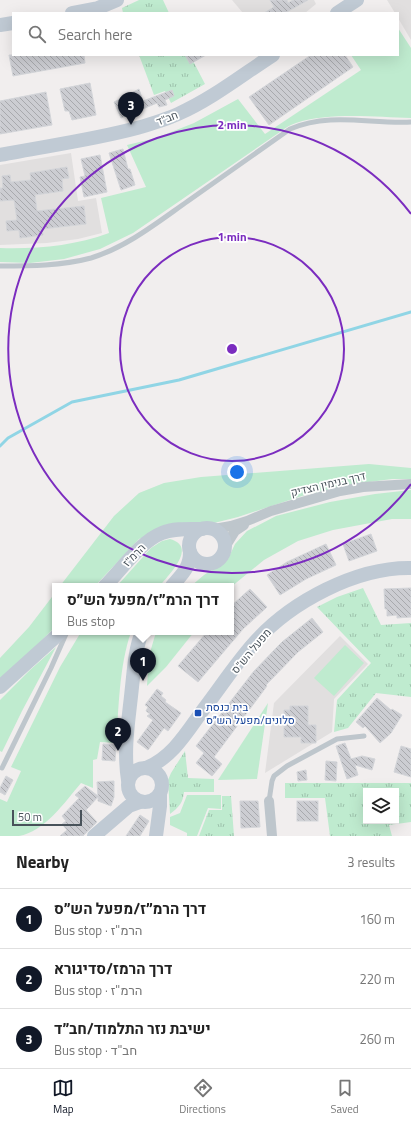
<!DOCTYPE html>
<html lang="en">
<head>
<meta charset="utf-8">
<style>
	body { margin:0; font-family:"Titillium Web",Heebo,sans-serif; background:#f2f2f2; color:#222 }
	.controls { position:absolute; right:12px; bottom:12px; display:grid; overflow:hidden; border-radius:0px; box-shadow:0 4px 16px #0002 }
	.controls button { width:36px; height:36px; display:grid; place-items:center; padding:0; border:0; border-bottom:1px solid #e0e0e0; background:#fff; color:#222; font:20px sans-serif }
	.scale { position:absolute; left:12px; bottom:10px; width:70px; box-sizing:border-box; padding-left:4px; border:2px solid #48525a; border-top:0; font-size:11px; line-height:14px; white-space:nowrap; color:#48525a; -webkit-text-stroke:3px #fff; paint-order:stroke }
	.you { position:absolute; left:237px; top:472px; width:14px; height:14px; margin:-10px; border:3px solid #fff; border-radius:50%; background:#1a73e8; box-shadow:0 0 0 6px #1a73e833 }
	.badge { display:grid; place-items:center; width:26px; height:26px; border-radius:50%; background:#111827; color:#fff; font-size:13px; font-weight:700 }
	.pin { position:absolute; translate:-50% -33px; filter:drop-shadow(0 1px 2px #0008) }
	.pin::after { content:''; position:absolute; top:21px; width:14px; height:12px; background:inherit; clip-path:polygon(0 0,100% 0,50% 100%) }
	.popup { position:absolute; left:52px; top:583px; width:182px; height:52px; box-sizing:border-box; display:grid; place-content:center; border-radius:0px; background:#fff; filter:drop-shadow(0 1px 3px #0005); font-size:13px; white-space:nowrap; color:#767676 }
	.popup b { font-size:15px; color:#222 }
	.popup::after { content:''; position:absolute; left:50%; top:100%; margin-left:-8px; border:8px solid transparent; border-top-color:#fff }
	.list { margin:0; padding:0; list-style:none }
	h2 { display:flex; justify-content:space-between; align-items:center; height:52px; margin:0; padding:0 16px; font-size:17px }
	h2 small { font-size:13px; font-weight:400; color:#767676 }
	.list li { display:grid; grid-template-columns:26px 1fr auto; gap:12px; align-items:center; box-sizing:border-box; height:60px; padding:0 16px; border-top:1px solid #e0e0e0 }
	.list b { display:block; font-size:15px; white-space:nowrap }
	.list p { margin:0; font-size:13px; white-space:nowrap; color:#767676 }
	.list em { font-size:13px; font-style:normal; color:#767676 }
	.icon { flex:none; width:22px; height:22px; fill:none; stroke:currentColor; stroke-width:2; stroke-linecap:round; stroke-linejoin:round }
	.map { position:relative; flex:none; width:411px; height:836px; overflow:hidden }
	.search { position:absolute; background:#fff; box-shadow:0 4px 16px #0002; left:12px; right:12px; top:12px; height:44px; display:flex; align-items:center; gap:10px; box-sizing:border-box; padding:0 14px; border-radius:0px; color:#767676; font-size:15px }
	.sheet { height:232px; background:#fff }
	nav { display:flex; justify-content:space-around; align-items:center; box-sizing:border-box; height:56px; border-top:1px solid #e0e0e0; background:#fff; font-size:11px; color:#767676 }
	nav a { display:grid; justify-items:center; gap:2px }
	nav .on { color:#111827 }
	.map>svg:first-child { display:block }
	.education { fill:#e1dfdf }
	.green { fill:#bfebcf }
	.park { fill:url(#park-tufts); fill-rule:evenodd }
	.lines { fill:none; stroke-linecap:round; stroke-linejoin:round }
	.stream { stroke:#90d5e5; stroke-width:3 }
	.building { fill:url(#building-back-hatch); stroke:#d3d5d9 }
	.lane { stroke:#bec6cc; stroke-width:5 }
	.street { stroke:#bec6cc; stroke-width:10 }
	.secondary { stroke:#c0cad4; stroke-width:14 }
	.ring { fill:none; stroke:#7b2cbf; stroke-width:2 }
	.transit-dot { fill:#1a4fb4; stroke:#fff; stroke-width:1.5 }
	.labels { text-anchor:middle; stroke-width:3.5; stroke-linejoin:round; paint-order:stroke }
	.street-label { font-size:11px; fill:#48525a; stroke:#fff }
	.transit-label { font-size:11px; fill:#164399; stroke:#fff; text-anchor:start }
	.centre { fill:#7b2cbf; stroke:#fff; stroke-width:2 }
	.ring-label { font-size:12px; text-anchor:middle; font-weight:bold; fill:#7b2cbf; stroke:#fff; stroke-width:3.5; stroke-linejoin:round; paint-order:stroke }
</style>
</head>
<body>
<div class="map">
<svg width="411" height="836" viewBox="0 0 411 836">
	<defs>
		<pattern id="park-tufts" width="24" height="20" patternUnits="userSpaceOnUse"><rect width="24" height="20" fill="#bfebcf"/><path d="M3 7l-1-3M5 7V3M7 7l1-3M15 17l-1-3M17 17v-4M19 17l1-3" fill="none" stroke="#9dc1ab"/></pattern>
		<pattern id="building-back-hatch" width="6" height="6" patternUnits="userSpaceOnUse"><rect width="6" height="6" fill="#cccdd2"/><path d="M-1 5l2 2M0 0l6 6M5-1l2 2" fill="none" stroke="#a8a9ad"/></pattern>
	</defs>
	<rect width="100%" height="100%" fill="#f1eeee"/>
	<!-- education -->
	<g class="education">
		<polygon points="232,0 314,0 316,4 305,13 243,13"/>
		<polygon points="387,0 411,0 411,40 398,18 398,13 395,13"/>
		<polygon points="71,153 78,201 96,198 102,233 78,239 47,243 0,245 0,165"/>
		<polygon points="340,636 368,664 334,699 332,732 265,773 274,703"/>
	</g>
	<!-- green -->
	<g class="green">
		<path d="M398 28 411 48V118C376 117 329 112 296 123 289 125 283 130 277 134L133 233 100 249 64 259 30 263 0 262V248C37 249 74 246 109 233L101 198 146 187 127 145 156 138 194 123 238 99 265 134 361 70 351 55H398Z"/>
		<polygon points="369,464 411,468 411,479 392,479 354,484 305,495 238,517 214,523 186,524 163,529 139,539 95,586 60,586 114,516 139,493 164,483 201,477"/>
		<polygon points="411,490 411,519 392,519 333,530 298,541 264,560 231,587 191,586 204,575 228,559 235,544 247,531 276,516 330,502 375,494"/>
		<path d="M170 539C198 547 169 574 160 586H117L151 548 162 541Z"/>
		<polygon points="55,593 55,627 0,683 0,658 29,627"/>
		<path d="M81 632H131C119 667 119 707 116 743L100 742 97 759 93 760V788L81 783C65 802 44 832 19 836 13 836 6 836 0 836V799L7 802 21 771 11 767 60 667Z"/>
		<polygon points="156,632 194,632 166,667 147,686 149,656"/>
		<polygon points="345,645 364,663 334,696 314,678"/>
		<polygon points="56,647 22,711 2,752 0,751 0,700 30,670"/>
		<polygon points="268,703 257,779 218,780"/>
		<polygon points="187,795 221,795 221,809 208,808 197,836 187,836 187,833 170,825 170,817 180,813"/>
	</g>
	<!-- park -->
	<g class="park">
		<polygon points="139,0 163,0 169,13 123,13 122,8"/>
		<polygon points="139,55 190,55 205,84 171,103 165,91 154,95"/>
		<polygon points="363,588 381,625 411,623 411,697 376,693 348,728 334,732 337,700 371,663 317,607 337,597"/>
		<path d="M185 751 188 778 214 779V792H184C183 803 179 807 170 814L168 780 171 773Z"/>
		<path d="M285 783H411V822L389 825 392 836H330L325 798H285ZM366 791H396V821H366Z"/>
		<polygon points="222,796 231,796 234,836 199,836 209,810 222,810"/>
	</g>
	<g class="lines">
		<!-- stream -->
		<polyline class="stream" points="0,446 8,438 72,402 179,380 411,312"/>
	</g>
	<!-- building -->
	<g class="building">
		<polygon points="270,0 287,0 288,3 293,0 308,0 285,13 264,13 274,7"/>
		<polygon points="9,55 84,55 85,63 13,76"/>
		<polygon points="185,55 206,55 190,64"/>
		<polygon points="311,55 345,55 353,67 269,125 249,97"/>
		<polygon points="90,83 96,115 72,120 69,111 65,111 60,89"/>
		<polygon points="139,89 143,101 172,90 174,96 165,100 167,105 159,107 157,103 121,118 114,102"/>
		<polygon points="46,92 52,125 0,134 0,101"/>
		<polygon points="123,149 128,169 130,169 135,185 121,190 109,153"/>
		<polygon points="100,155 107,192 84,197 80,177 85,176 81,159"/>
		<polygon points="67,167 69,178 62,179 63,191 35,195 37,211 84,206 86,224 42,229 43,235 20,238 19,230 7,231 6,221 17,220 14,200 0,201 0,188 3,188 2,176 10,175 11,182 31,180 30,173"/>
		<polygon points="371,534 377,551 349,561 343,544"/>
		<polygon points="326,544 336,565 306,579 280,595 267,575 287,562"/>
		<polygon points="411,588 411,617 397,618 397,615 387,616 387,609 385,609 384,589"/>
		<polygon points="250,589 267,607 243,629 198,682 178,666 207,632 231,632 231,606"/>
		<polygon points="312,618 323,632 298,652 266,685 267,686 214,757 222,764 212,776 196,763 204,753 196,746 254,671 282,642"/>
		<polygon points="157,689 163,693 161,696 166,700 165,702 181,713 168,731 164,728 148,750 137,742 153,720 147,716 150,714 146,711 148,707 145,705"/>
		<polygon points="377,698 391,710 392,709 402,715 391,733 380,743 365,726 363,728 356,722"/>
		<polygon points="290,706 308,706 308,725 316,725 316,743 301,743 301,737 284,737 284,710 290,710"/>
		<polygon points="345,743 351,759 362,756 375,759 372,770 355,765 358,775 347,779 336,746"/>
		<polygon points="103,744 116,745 115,761 102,760"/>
		<polygon points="401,746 411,749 411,777 394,772"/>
		<polygon points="326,761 337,762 336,781 325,780"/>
		<polygon points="306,770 307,780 298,781 297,772"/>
		<polygon points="6,776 13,780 5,795 0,792 0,788"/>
		<polygon points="114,781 114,797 111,806 98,801 98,797 86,810 97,822 83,836 60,836 67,830 62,824 66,821 62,816 79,798 75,795 85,786 98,796 97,782"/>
		<polygon points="240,801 258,801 260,827 241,828"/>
		<rect x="297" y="801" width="21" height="20"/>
		<polygon points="140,815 149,821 140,836 126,836"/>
	</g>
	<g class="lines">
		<!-- lane -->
		<g class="lane">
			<path d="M0 266C30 266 61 266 91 258 127 247 158 222 188 201 222 177 256 153 290 129 331 112 368 124 411 122"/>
			<polyline points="2,768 51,668 66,634"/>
			<polyline points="269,801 272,781 274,776 287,766 337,739 364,736"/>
		</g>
		<!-- street -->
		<g class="street">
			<polyline points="214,529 231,526 247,521 271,511 340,491 363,487 411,484"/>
			<polyline points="225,547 235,531 244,525"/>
			<polyline points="269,801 272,836"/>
		</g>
		<!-- secondary -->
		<g class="secondary">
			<polyline points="72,13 98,8 117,0"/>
			<polyline points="337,13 357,0"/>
			<polyline points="0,25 13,23"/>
			<path d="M0 155C46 146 92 140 137 128 151 124 165 120 178 114 212 99 242 75 273 55"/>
			<circle cx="207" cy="546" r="18"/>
			<path d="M105 586C121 570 141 541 162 533 174 528 189 529 202 529"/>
			<path d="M172 586C182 574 190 568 190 552"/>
			<polyline points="0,687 61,632"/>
			<circle cx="145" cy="785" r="17"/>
			<path d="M146 768C172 758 187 732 203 710 220 688 236 663 255 642 291 602 356 567 411 568"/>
			<path d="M128 780C123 749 129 718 132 687 134 669 135 649 142 632"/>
			<polyline points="94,836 129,806 140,802"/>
			<polyline points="156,836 160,806 160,794"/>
		</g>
	</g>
	<!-- distance rings -->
	<g class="ring">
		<circle cx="232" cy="349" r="112"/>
		<path d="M411 484A224 224 0 1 1 411 214"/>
	</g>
	<!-- markers -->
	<rect class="transit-dot" x="194" y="709" width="8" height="8" rx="2"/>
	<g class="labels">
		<!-- street labels -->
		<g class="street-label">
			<text transform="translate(167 118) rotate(-21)" y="4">חב"ד</text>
			<text transform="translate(328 484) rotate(-13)" y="4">דרך בנימין הצדיק</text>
			<text transform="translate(134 555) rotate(-46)" y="4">הרמ"ז</text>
			<text transform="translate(251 651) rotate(-50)" y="4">מפעל הש"ס</text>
		</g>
		<!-- transit labels -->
		<g class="transit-label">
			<text x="206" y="711">בית כנסת<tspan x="206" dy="13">סלונים/מפעל הש״ס</tspan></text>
		</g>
	</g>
	<circle cx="232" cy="349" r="6" class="centre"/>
	<g class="ring-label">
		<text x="232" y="129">2 min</text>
		<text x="232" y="241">1 min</text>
	</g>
</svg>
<div class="controls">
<button><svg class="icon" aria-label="layers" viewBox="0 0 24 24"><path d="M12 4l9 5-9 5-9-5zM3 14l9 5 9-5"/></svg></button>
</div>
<div class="scale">50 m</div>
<div class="you"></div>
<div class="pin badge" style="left:143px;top:681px">1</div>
<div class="popup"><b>דרך הרמ״ז/מפעל הש״ס</b>Bus stop</div>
<div class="pin badge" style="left:118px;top:751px">2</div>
<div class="pin badge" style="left:131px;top:125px">3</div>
<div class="search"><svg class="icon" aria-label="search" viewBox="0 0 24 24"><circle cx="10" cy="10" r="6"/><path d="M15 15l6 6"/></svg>Search here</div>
</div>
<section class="sheet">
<h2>Nearby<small>3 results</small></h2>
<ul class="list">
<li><span class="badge">1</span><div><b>דרך הרמ״ז/מפעל הש״ס</b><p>Bus stop · הרמ&quot;ז</p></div><em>160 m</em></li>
<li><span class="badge">2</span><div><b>דרך הרמז/סדיגורא</b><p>Bus stop · הרמ&quot;ז</p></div><em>220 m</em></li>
<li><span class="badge">3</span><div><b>ישיבת נזר התלמוד/חב״ד</b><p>Bus stop · חב&quot;ד</p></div><em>260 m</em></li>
</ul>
</section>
<nav>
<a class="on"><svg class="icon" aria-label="map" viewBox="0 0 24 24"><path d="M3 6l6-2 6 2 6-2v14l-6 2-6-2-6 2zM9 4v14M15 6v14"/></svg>Map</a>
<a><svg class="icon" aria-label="directions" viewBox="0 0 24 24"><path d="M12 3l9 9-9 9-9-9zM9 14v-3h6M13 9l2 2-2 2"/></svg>Directions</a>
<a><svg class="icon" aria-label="saved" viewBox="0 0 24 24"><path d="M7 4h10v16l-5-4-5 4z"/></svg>Saved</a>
</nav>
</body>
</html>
